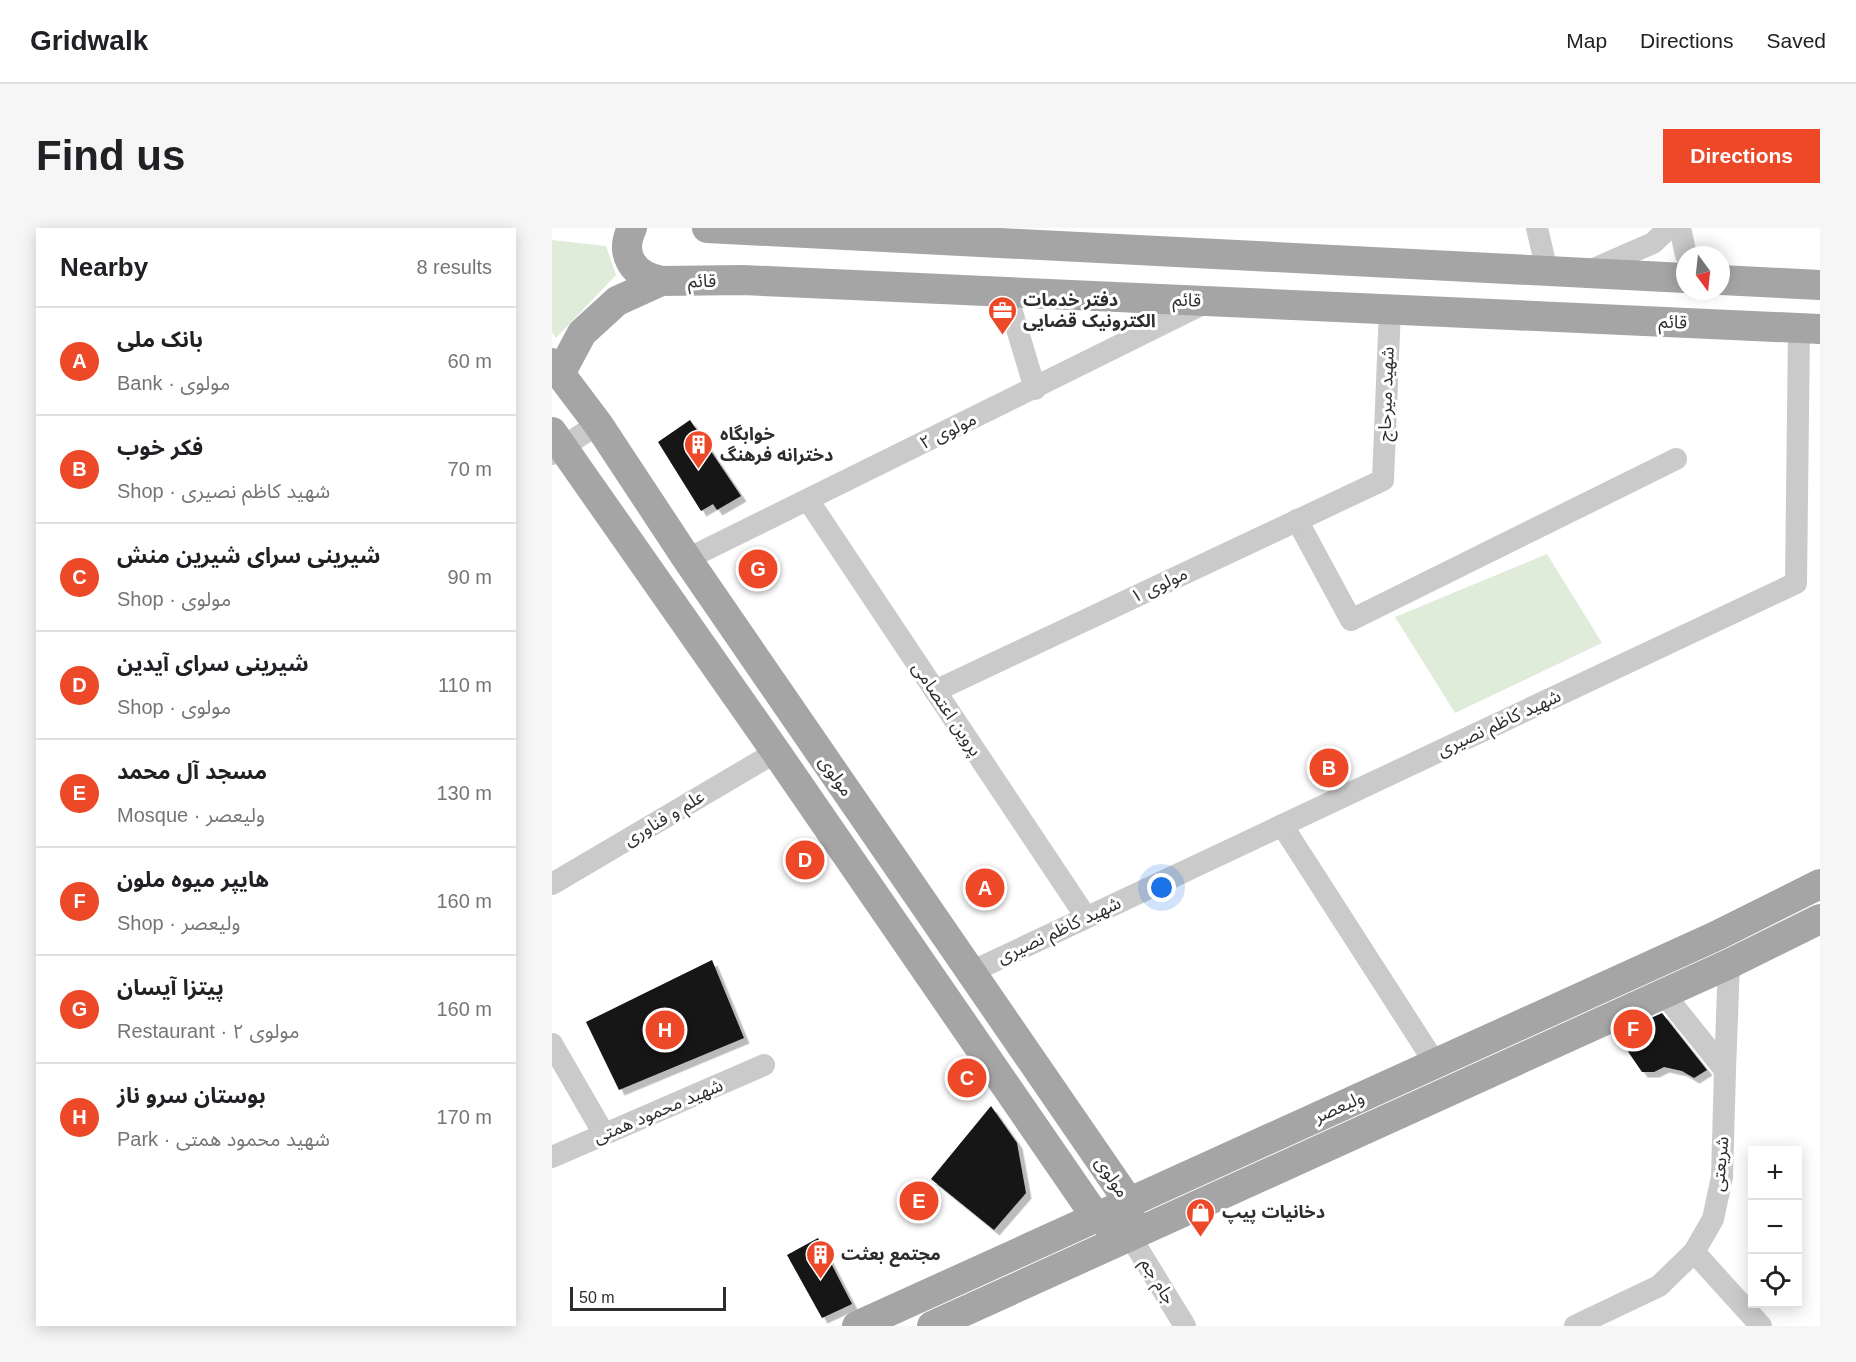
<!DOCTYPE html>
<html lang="en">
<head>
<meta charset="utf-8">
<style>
	body { margin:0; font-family:Arial,"Noto Sans Arabic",sans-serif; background:#f6f6f6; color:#202124 }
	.controls { position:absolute; right:18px; bottom:18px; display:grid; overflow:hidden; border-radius:0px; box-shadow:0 3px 15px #0003 }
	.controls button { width:54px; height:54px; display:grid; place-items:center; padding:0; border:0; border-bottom:2px solid #e0e0e0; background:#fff; color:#202124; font:30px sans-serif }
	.compass { position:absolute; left:1124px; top:18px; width:54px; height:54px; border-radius:50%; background:#fff; box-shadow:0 3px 15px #0003; rotate:165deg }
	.scale { position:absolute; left:18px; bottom:15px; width:156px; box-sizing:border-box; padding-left:6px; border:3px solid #2d2d2d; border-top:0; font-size:16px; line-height:21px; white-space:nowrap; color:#2d2d2d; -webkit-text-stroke:4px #fff; paint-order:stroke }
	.you { position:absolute; left:610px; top:660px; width:21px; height:21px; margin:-15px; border:4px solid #fff; border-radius:50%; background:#1a73e8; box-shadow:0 0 0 9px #1a73e833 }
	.badge { display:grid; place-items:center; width:39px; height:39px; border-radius:50%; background:#ed4827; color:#fff; font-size:20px; font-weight:700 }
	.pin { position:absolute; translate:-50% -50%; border:3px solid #fff; box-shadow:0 2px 6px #0006 }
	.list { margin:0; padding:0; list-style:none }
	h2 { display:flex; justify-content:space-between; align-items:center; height:78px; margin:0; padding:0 24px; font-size:26px }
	h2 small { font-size:20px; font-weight:400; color:#757577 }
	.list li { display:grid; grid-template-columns:39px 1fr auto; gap:18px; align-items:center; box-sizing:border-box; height:108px; padding:0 24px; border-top:2px solid #e0e0e0 }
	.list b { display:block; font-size:22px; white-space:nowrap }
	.list p { margin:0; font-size:20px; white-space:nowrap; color:#757577 }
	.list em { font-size:20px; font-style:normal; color:#757577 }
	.icon { flex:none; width:33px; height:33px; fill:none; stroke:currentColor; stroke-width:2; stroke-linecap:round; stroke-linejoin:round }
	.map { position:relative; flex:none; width:1268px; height:1098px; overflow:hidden; border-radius:0px }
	header { display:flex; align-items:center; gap:36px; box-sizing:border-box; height:84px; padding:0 30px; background:#fff; border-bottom:2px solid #e0e0e0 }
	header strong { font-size:28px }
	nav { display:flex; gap:33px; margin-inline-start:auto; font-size:21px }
	.intro { display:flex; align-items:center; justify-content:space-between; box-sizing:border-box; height:144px; padding:0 36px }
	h1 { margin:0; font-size:42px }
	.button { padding:15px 27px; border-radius:0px; background:#ed4827; color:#fff; font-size:21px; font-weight:700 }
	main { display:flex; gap:36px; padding:0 36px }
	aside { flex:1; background:#fff; border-radius:0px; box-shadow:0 3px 15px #0003 }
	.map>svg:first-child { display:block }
	.green { fill:#dfecda }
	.building { fill:#141414; filter:url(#shadow) }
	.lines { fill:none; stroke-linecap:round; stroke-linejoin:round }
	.minor { stroke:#cacaca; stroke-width:22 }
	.major { stroke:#a5a5a5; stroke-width:30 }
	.labels { text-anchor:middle; stroke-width:6; stroke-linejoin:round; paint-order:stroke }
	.street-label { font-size:18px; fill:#2d2d2d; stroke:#fff }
	.poi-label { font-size:18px; font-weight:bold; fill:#2d2d2d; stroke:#fff; text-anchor:start }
</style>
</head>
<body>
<header>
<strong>Gridwalk</strong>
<nav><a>Map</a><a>Directions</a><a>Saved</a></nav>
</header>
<div class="intro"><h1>Find us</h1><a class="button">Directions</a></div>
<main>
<aside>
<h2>Nearby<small>8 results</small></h2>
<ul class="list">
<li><span class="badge">A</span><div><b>بانک ملی</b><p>Bank · مولوی</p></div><em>60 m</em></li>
<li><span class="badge">B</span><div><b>فکر خوب</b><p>Shop · شهید کاظم نصیری</p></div><em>70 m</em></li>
<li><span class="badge">C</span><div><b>شیرینی سرای شیرین منش</b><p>Shop · مولوی</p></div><em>90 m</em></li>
<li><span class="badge">D</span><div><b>شیرینی سرای آیدین</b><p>Shop · مولوی</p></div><em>110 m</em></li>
<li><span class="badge">E</span><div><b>مسجد آل محمد</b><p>Mosque · ولیعصر</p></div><em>130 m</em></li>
<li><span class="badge">F</span><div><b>هایپر میوه ملون</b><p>Shop · ولیعصر</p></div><em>160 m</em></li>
<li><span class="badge">G</span><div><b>پیتزا آیسان</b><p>Restaurant · مولوی ۲</p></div><em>160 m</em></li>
<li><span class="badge">H</span><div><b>بوستان سرو ناز</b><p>Park · شهید محمود همتی</p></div><em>170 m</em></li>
</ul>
</aside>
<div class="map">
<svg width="1268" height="1098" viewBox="0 0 1268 1098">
	<defs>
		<filter id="shadow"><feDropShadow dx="5.5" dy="5.5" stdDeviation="0" flood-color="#0004"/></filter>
	</defs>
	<rect width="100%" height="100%" fill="#fff"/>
	<!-- green -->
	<g class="green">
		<polygon points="0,12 54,18 64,47 4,110 0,104"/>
		<polygon points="995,326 1050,415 903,485 843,389"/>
	</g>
	<!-- building -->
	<g class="building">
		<polygon points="138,192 189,268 165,282 161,276 149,283 106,214"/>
		<polygon points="160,732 192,810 67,862 34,794"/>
		<polygon points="1110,785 1155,842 1142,850 1130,843 1112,839 1102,844 1090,844 1064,806"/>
		<polygon points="439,878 465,915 474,965 442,1002 379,951"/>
		<polygon points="266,1010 300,1076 270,1090 235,1027"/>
	</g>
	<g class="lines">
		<!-- minor -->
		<g class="minor">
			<polyline points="985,0 995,43"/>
			<polyline points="1128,0 1134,27"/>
			<polyline points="1035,44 1101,15 1117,0"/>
			<polyline points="454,64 483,161"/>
			<polyline points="0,226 46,196"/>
			<polyline points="256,272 534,689"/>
			<polyline points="745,292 799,392 1124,231"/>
			<polyline points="135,331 655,74"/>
			<polyline points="383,463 831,252 838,81"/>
			<polyline points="730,597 883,835"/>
			<polyline points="0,656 224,524"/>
			<polyline points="419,744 1244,355 1247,100"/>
			<polyline points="1112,766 1173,842 1177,736"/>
			<polyline points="0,816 52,906"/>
			<polyline points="0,929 212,837"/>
			<polyline points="578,1008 633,1098"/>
			<polyline points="1142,1024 1209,1098"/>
			<polyline points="1023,1098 1107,1058 1142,1024 1161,991 1170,949 1173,842"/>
		</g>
		<!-- major -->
		<g class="major">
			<path d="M80 0C67 27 81 47 109 53"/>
			<polyline points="155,0 1133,50"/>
			<polyline points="1169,52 1268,57"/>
			<polyline points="0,135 46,196 135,331 577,974 578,1008"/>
			<polyline points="8,146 30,105 65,73 109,53 191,52 1268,101"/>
			<polyline points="0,204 224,524 544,989 561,999"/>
			<polyline points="305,1098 1164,708 1268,656"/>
			<polyline points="380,1098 1177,736 1268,691"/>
		</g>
	</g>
	<!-- icons -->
	<defs>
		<symbol id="office-pin" viewBox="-11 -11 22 30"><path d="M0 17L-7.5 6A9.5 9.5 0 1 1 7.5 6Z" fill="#ed4827" stroke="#fff"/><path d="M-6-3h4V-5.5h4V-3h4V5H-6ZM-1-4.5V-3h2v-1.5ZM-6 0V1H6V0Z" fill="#fff"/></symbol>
		<symbol id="building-pin" viewBox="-11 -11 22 30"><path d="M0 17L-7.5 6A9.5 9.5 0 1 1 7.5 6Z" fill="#ed4827" stroke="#fff"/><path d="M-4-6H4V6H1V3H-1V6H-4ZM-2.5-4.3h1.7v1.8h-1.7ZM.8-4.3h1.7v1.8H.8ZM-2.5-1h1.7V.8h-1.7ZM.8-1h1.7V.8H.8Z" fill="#fff"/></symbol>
		<symbol id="shop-pin" viewBox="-11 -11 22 30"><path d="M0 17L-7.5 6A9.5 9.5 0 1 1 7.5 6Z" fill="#ed4827" stroke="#fff"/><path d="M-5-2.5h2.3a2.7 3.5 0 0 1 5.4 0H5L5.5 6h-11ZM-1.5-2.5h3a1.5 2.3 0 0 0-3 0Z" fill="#fff"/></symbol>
	</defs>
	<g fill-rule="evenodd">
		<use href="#office-pin" x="434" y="66" width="33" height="45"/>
		<use href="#building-pin" x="130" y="200" width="33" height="45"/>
		<use href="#shop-pin" x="632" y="968" width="33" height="45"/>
		<use href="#building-pin" x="252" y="1010" width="33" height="45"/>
	</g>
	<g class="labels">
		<!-- street labels -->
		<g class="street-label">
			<text transform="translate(150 53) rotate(-1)" y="6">قائم</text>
			<text transform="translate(635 72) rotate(3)" y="6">قائم</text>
			<text transform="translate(1121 94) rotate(3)" y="6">قائم</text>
			<text transform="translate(834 166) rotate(-88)" y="6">شهید میرحاج</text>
			<text transform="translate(396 203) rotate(-26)" y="6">مولوی ۲</text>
			<text transform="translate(607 357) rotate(-25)" y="6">مولوی ۱</text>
			<text transform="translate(395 481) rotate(56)" y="6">پروین اعتصامی</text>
			<text transform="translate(947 495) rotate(-25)" y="6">شهید کاظم نصیری</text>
			<text transform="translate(284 548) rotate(55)" y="6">مولوی</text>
			<text transform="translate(112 590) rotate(-31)" y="6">علم و فناوری</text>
			<text transform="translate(507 702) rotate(-25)" y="6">شهید کاظم نصیری</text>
			<text transform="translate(787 879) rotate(-24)" y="6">ولیعصر</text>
			<text transform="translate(106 883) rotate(-23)" y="6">شهید محمود همتی</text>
			<text transform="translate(1168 936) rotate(-85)" y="6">شریعتی</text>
			<text transform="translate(560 949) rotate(56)" y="6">مولوی</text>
			<text transform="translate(606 1053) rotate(59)" y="6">جام جم</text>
		</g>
		<!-- poi labels -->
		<g class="poi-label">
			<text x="471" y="78">دفتر خدمات<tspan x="471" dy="21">الکترونیک قضایی</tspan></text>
			<text x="168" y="212">خوابگاه<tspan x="168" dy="21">دخترانه فرهنگ</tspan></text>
			<text x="670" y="990">دخانیات پیپ</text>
			<text x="289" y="1032">مجتمع بعثت</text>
		</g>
	</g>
</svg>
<div class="controls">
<button>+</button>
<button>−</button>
<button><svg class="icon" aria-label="locate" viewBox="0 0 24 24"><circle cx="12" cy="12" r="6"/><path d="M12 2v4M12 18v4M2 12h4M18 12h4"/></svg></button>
</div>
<svg class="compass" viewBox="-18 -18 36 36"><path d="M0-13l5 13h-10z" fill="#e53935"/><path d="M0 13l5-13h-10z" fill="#757577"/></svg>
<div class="scale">50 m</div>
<div class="you"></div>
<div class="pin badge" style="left:433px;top:660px">A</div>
<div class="pin badge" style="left:777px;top:540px">B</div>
<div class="pin badge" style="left:415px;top:850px">C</div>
<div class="pin badge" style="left:253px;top:632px">D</div>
<div class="pin badge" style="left:367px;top:973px">E</div>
<div class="pin badge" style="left:1081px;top:801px">F</div>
<div class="pin badge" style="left:206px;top:341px">G</div>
<div class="pin badge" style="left:113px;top:802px">H</div>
</div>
</main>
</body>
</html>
